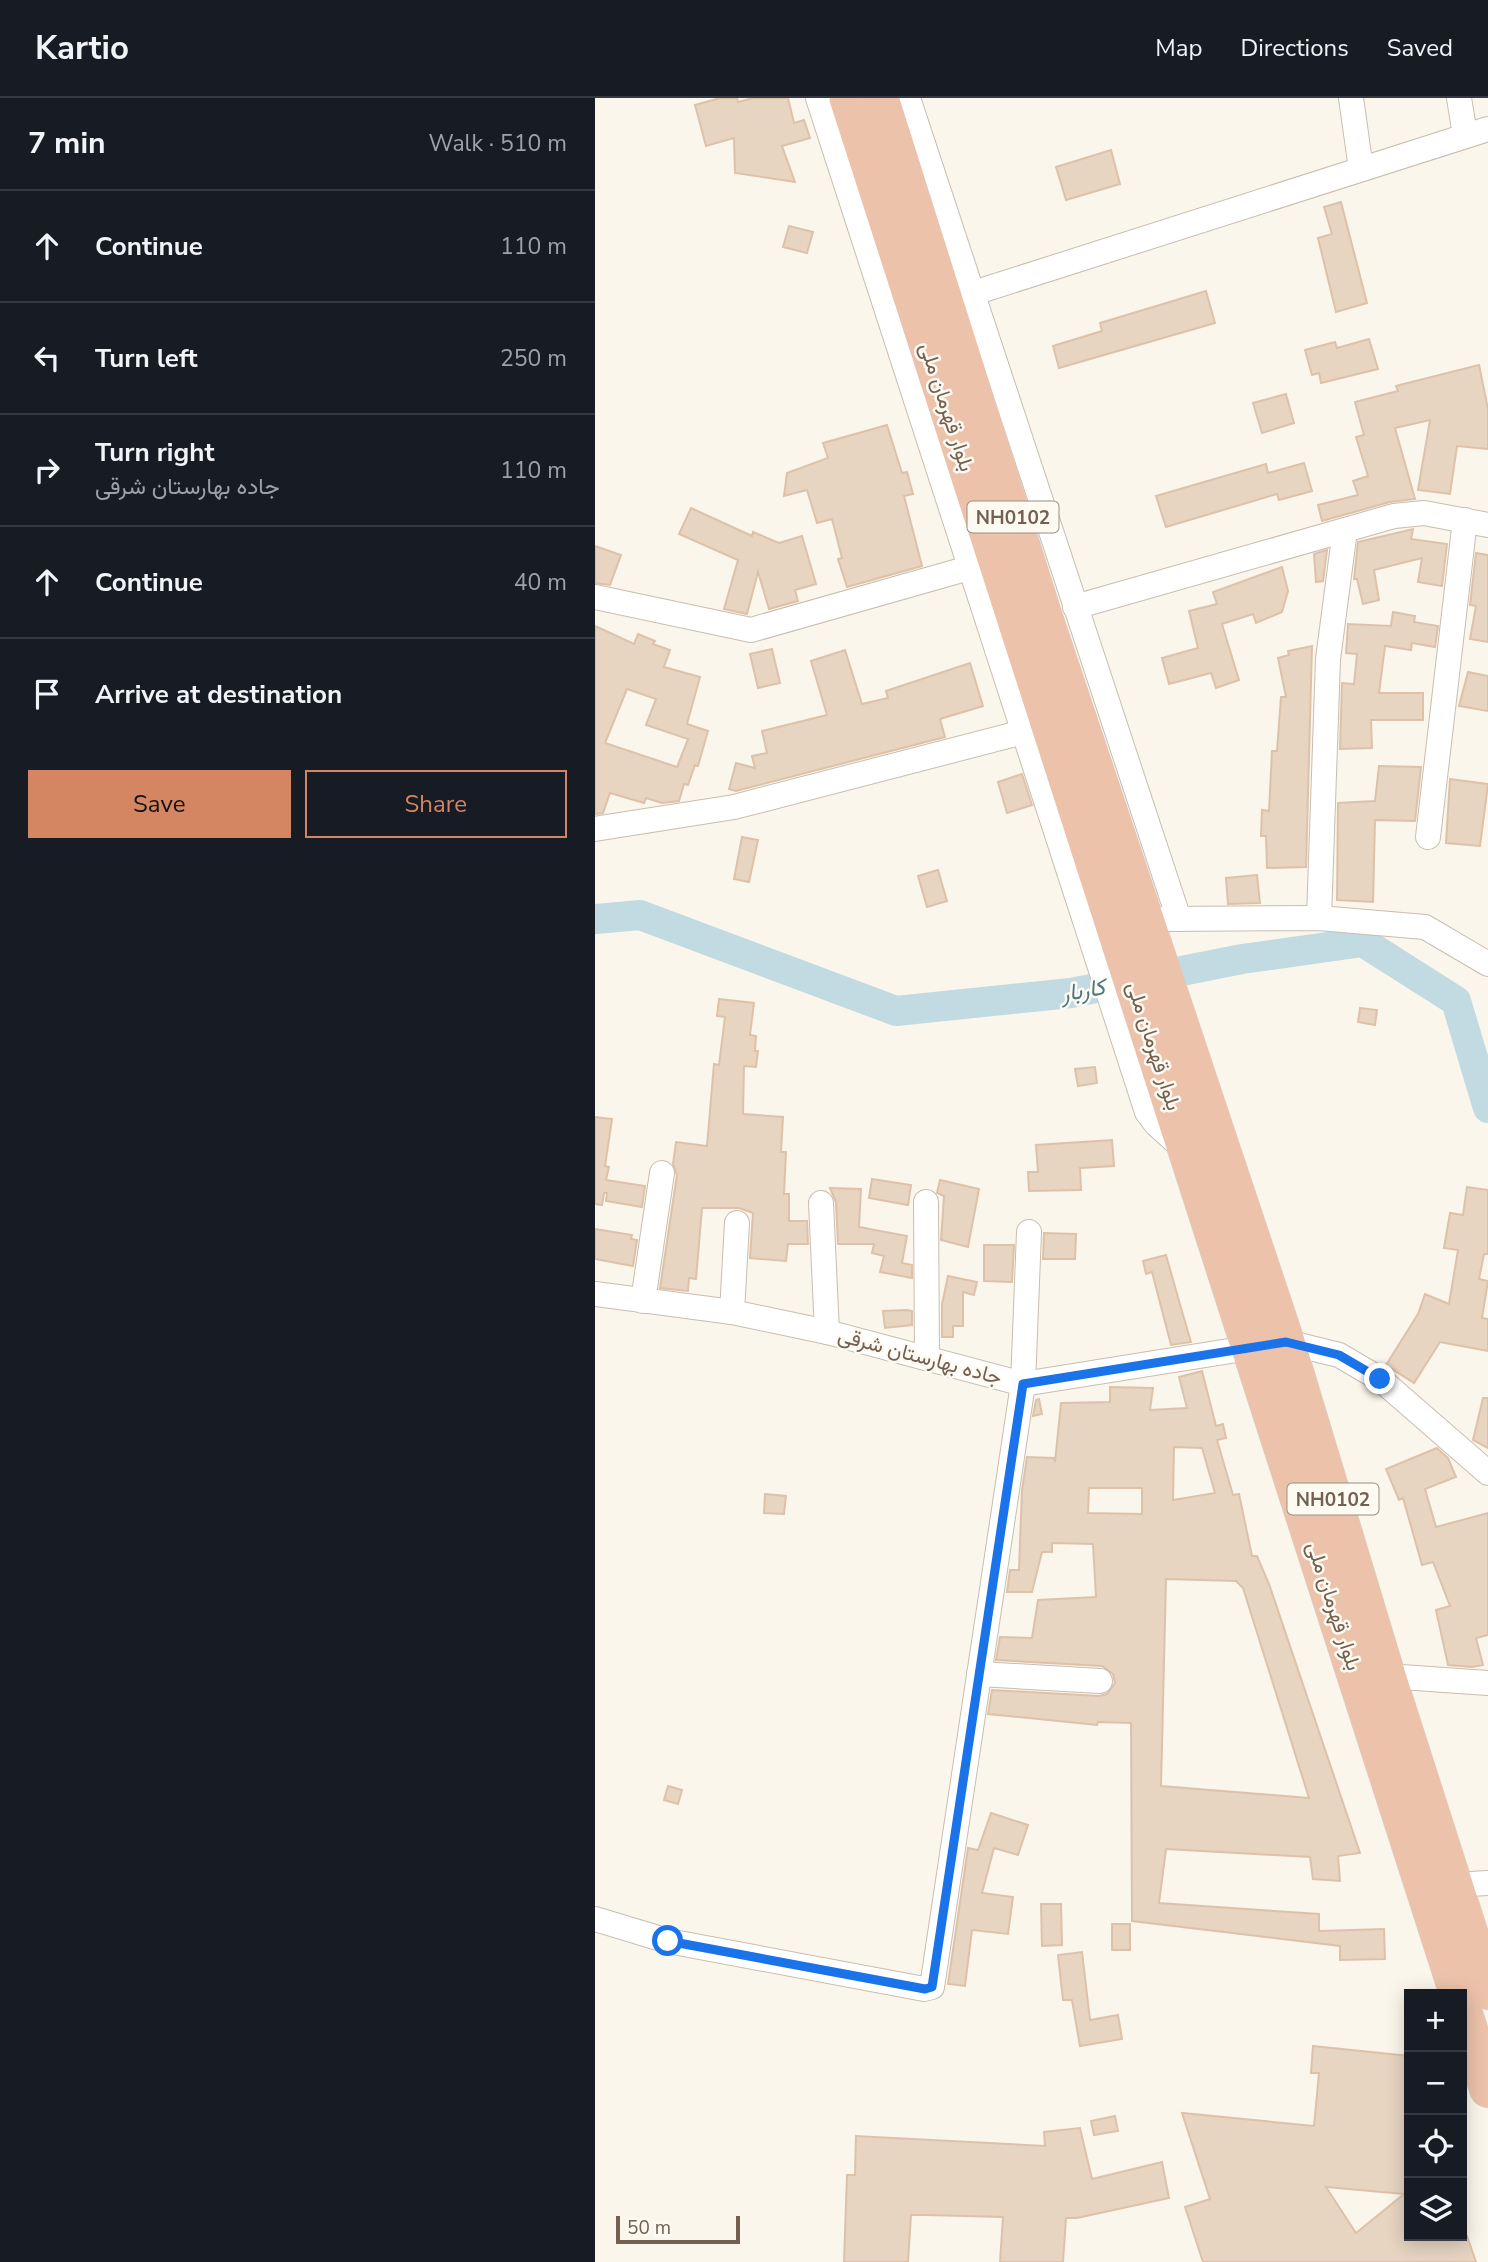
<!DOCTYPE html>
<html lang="en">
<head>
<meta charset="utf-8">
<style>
	body { margin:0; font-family:"Nunito Sans",Vazirmatn,sans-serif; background:#20242c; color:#f1f3f6 }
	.controls { position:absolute; right:21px; bottom:21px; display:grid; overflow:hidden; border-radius:0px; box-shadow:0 4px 18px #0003 }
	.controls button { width:63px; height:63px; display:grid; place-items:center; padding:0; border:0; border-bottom:2px solid #363941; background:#171b24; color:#f1f3f6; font:35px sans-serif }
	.scale { position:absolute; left:21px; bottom:18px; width:124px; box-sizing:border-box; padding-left:7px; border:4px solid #736051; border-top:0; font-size:19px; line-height:24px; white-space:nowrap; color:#736051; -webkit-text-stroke:5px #fdfaf2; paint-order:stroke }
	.stop { position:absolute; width:21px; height:21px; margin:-16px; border:5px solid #1a73e8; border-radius:50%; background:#fff }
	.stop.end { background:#1a73e8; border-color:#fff; box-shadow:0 2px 7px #0008 }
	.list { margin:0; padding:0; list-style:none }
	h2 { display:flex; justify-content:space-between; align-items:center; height:91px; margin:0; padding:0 28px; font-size:30px }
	h2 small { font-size:23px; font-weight:400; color:#9ea1a6 }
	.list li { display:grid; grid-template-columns:46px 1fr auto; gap:21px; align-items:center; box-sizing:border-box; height:112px; padding:0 28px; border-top:2px solid #363941 }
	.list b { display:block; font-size:26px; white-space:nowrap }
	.list p { margin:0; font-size:23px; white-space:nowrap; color:#9ea1a6 }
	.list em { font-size:23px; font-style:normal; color:#9ea1a6 }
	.actions { display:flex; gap:14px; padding:21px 28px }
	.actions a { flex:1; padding:16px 0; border:2px solid #d48561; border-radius:0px; text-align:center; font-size:24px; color:#d48561 }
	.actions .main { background:#d48561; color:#111 }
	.icon { flex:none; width:38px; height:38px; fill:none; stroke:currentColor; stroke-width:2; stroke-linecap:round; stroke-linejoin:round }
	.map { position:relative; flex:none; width:893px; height:2164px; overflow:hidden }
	header { display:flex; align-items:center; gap:42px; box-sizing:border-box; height:98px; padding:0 35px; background:#171b24; border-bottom:2px solid #363941 }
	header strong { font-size:33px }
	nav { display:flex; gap:38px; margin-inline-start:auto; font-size:24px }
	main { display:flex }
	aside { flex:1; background:#171b24 }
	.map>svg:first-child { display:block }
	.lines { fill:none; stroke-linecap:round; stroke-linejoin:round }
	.river { stroke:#c2dae2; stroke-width:30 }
	.building { fill:#e7d4c1; stroke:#ddc2a9; stroke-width:2; fill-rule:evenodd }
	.minor-casing { stroke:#c9bdaf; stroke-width:26 }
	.highway-casing { stroke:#d8d2ce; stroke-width:38 }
	.minor { stroke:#fff; stroke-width:24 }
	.highway { stroke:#ecc2ab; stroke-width:37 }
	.route { stroke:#1a73e8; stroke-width:9 }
	.labels { text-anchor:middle; stroke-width:5; stroke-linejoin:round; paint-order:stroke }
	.shield { fill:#fdfaf2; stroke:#9c8e81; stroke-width:2 }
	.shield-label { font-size:19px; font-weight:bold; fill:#736051 }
	.street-label { font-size:21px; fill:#736051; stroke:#fdfaf2 }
	.water-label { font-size:23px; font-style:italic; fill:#4d7583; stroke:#fdfaf2 }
</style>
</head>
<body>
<header>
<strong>Kartio</strong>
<nav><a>Map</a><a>Directions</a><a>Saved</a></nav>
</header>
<main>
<aside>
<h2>7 min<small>Walk · 510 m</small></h2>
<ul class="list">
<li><svg class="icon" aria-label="ahead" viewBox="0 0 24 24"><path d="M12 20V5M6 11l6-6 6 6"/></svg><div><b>Continue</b></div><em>110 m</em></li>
<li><svg class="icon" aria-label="left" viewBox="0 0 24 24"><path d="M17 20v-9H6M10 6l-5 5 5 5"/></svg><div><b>Turn left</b></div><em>250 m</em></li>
<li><svg class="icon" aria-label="right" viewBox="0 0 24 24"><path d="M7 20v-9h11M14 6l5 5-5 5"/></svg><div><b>Turn right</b><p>جاده بهارستان شرقی</p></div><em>110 m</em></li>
<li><svg class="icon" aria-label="ahead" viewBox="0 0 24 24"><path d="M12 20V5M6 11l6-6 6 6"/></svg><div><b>Continue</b></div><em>40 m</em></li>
<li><svg class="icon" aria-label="arrive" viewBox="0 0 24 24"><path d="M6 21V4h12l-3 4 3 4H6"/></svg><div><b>Arrive at destination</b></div></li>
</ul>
<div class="actions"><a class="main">Save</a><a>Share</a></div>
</aside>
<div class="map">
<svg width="893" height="2164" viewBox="0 0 893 2164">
	<rect width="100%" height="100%" fill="#faf6eb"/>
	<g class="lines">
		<!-- river -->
		<polyline class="river" points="0,821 45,817 301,913 476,895 647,861 768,844 861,903 893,1010"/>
	</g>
	<!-- building -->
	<g class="building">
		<polygon points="125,0 142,0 143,4 158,0 193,0 199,25 209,22 215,40 187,48 200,84 140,75 139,40 111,48 100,7"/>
		<polygon points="516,52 525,86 471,102 461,69"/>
		<polygon points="746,104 772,205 741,214 723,140 737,136 729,109"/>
		<polygon points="194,128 218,134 212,155 188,149"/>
		<polygon points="611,193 620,225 464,270 458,248 507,233 505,225"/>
		<polygon points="774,241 783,271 726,285 724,275 717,277 710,252 740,244 742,250"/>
		<polygon points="884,267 893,311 893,351 862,348 855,396 823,392 835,322 800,330 820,401 795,404 727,423 723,407 763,397 758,383 773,378 761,339 769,337 760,304 803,293 801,288"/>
		<polygon points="691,296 699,325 667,335 658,305"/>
		<polygon points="292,327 307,375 312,374 318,396 309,398 327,468 252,489 243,461 247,460 237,421 222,425 212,392 189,398 192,375 233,360 228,345"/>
		<polygon points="709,365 717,393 684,402 682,396 571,429 561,398 671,366 673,375"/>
		<polygon points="96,410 157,438 158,434 184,445 207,438 221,486 200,492 203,503 174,511 163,474 152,516 129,511 143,462 84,436"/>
		<polygon points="818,431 816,441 852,446 847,488 823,484 827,460 779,472 784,502 768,506 762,481 759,481 763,444"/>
		<polygon points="0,448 26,457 15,487 0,485"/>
		<polygon points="732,452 728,483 721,484 719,456"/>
		<polygon points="881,455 893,457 893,544 875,541 881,508 875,507"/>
		<polygon points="687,469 693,493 687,514 661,525 658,516 627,526 644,582 621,590 616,575 574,586 567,560 603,550 594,513 622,506 618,494"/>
		<polygon points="798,514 820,518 819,524 843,528 840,549 817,545 816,552 790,548 784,595 828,595 828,622 776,622 777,650 745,651 747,585 759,586 762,556 751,555 753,526 796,528"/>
		<path d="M0 528 39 546 43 536 60 543 58 546 75 552 69 569 105 579 92 626 113 633 103 668 100 667 93 687 89 686 84 703 67 705 51 700 49 705 15 695 8 715 0 716ZM32 591 61 601 51 627 93 641 82 669 10 645Z"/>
		<polygon points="717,548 711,769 672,770 671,738 666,738 667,712 674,713 677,653 682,653 686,599 691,599 683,560 694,557 693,553"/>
		<polygon points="177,551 185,585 163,590 155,556"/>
		<polygon points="250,552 267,606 293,600 291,593 375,565 388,608 345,621 350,639 141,693 134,691 141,665 160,670 157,658 172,655 167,633 232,617 216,563"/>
		<polygon points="873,574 893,578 893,613 864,608"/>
		<polygon points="784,668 826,669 820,723 780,722 778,804 742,802 743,705 780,703"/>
		<polygon points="427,676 437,707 412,715 403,684"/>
		<polygon points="855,681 893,686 885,748 851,745"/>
		<polygon points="147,739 163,742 154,784 139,781"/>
		<polygon points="343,772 352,803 332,809 323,778"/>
		<polygon points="662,777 665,805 633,806 631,780"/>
		<polygon points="124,901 159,905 155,937 161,938 160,953 163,953 161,969 149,968 148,1016 188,1019 186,1054 191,1054 189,1096 194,1096 194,1123 212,1123 213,1146 193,1146 191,1163 155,1160 158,1115 144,1110 107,1110 101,1181 94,1180 93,1193 65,1190 82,1077 78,1066 81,1044 112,1048 119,966 124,967 130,919 122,918"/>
		<polygon points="765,910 782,912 780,927 763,924"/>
		<polygon points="500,969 502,985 483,988 480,971"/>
		<polygon points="0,1019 17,1021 10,1068 14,1069 11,1082 50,1088 47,1109 11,1103 12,1095 9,1095 7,1107 0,1106"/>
		<polygon points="517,1042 519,1068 485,1070 486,1092 434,1093 433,1074 443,1074 441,1047"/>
		<polygon points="277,1081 316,1087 313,1107 274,1100"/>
		<polygon points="345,1082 384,1091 373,1149 346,1142 349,1098 342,1095"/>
		<polygon points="872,1089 893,1092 893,1156 889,1156 884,1181 893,1183 887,1220 893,1221 893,1253 845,1244 819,1285 791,1267 823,1216 830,1196 854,1206 863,1152 849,1150 855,1115 868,1117"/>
		<polygon points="235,1090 266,1091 264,1129 312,1138 307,1165 317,1167 317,1180 285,1174 289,1158 277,1155 279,1146 243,1146 241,1104"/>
		<polygon points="0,1131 37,1137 36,1141 42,1142 38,1168 0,1161"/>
		<polygon points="449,1135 481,1136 480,1161 448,1161"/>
		<polygon points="389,1147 419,1147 417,1184 389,1183"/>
		<polygon points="571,1157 586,1210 596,1244 576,1247 557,1174 551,1176 548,1163"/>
		<polygon points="353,1178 382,1184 379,1197 368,1194 368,1228 358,1228 358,1239 347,1239 347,1206"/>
		<polygon points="312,1212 317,1213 317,1227 290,1230 288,1213"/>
		<path d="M607 1273 621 1328 628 1326 631 1340 622 1342 638 1397 644 1396 657 1458H662L674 1486 765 1755 743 1758 745 1783 718 1781 715 1759 571 1751 564 1805 724 1816V1833L789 1831 790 1861 745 1862V1848L537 1823 536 1625 503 1624 502 1627 393 1616 397 1592 504 1598 512 1596 520 1585 518 1576 507 1568 401 1562 405 1539 437 1540 443 1502 501 1499 498 1446 457 1445V1454H447L437 1494H412L415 1472H424L427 1392 432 1359 459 1360 460 1364 466 1305 515 1304V1289L558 1290 555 1312 592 1310 584 1279ZM579 1349 607 1350 620 1395 578 1402ZM494 1390H547V1416L493 1415ZM571 1481 641 1483 648 1490 714 1700 566 1688Z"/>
		<polygon points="888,1300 893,1300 893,1350 878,1342"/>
		<polygon points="444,1301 447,1316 438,1318 441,1302"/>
		<polygon points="842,1350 853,1360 861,1379 830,1391 841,1429 893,1415 893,1537 881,1540 888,1567 877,1569 853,1567 841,1512 855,1508 838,1464 827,1467 808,1400 804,1402 791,1371"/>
		<polygon points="170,1396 191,1398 189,1416 169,1415"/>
		<polygon points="73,1688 87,1692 83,1706 69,1702"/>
		<polygon points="396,1715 433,1727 423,1757 399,1750 387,1795 418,1799 413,1836 377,1832 370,1888 353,1886 373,1750 383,1752"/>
		<polygon points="446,1806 466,1806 467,1847 447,1848"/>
		<rect x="517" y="1826" width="18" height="26"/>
		<polygon points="487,1854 495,1922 523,1917 527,1941 485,1948 477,1902 468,1902 463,1857"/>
		<path d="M718 1948 814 1958V2138H872L881 2164H608L590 2109 615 2101 587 2015 719 2028 724 1975H716ZM731 2089 809 2096 761 2135Z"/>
		<polygon points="520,2018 523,2033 499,2037 496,2023"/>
		<polygon points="485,2030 497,2081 567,2064 574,2100 482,2120 471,2120 468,2164 405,2164 408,2119 330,2117 316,2117 313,2164 249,2164 252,2077 260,2077 261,2038 450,2048 449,2034"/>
	</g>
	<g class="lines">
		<defs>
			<g id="minor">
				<polyline points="223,0 552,1014 561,1026 590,1052"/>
				<polyline points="313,0 584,821"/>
				<polyline points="756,0 766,71"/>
				<polyline points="864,0 870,37"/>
				<polyline points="363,200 893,31"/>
				<polyline points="0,499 156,532 374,470"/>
				<polyline points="480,509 799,418 829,415 893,427"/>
				<polyline points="0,731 139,709 444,630"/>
				<polyline points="833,739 870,422"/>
				<polyline points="724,820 733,561 750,432"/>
				<polyline points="568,821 724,820 830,829 893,866"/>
				<polyline points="331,1104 332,1259"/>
				<polyline points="226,1105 232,1234"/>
				<polyline points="0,1196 137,1214 232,1234 428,1286 691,1244 744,1257 785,1281 893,1375"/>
				<polyline points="48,1203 67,1075"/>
				<polyline points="137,1214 142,1125"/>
				<polyline points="384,1576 505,1583"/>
				<polyline points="792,1578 893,1585"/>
				<polyline points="857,1787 893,1785"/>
				<polyline points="0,1821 73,1843 329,1891 337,1889 428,1286 434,1134"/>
			</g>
			<g id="highway">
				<polyline points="253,0 863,1896"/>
				<polyline points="285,0 449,519 691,1244 792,1578 893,1893"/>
				<polyline points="867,1909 893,1991"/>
			</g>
		</defs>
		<!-- minor casing -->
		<use href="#minor" class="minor-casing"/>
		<!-- highway casing -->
		<use href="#highway" class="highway-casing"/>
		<!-- minor -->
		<use href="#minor" class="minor"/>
		<!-- highway -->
		<use href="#highway" class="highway"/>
	</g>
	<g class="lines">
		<!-- route -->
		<polyline class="route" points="73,1843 330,1891 337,1889 428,1286 691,1244 744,1257 785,1281"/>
	</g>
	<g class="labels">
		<!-- shield labels -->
		<g class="shield">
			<rect x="372.5" y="403.5" width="91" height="31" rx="5"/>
			<rect x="692.5" y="1385.5" width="91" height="31" rx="5"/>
		</g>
		<g class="shield-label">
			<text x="418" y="426">NH0102</text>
			<text x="738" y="1408">NH0102</text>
		</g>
		<!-- street labels -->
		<g class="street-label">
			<text transform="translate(352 309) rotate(72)" y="7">بلوار قهرمان ملی</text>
			<text transform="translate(559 948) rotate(72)" y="7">بلوار قهرمان ملی</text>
			<text transform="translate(325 1258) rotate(15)" y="7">جاده بهارستان شرقی</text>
			<text transform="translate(739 1508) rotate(72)" y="7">بلوار قهرمان ملی</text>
		</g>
		<!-- water labels -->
		<g class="water-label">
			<text transform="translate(488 892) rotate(-10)" y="8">کاربار</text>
		</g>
	</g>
</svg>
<div class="controls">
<button>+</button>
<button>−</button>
<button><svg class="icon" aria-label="locate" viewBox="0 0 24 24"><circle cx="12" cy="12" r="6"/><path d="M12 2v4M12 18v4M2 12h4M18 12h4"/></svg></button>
<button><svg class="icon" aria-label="layers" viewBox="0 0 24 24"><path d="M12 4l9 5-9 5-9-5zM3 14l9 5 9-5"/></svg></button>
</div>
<div class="scale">50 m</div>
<div class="stop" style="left:73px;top:1843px"></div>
<div class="stop end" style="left:785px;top:1281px"></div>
</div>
</main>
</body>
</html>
